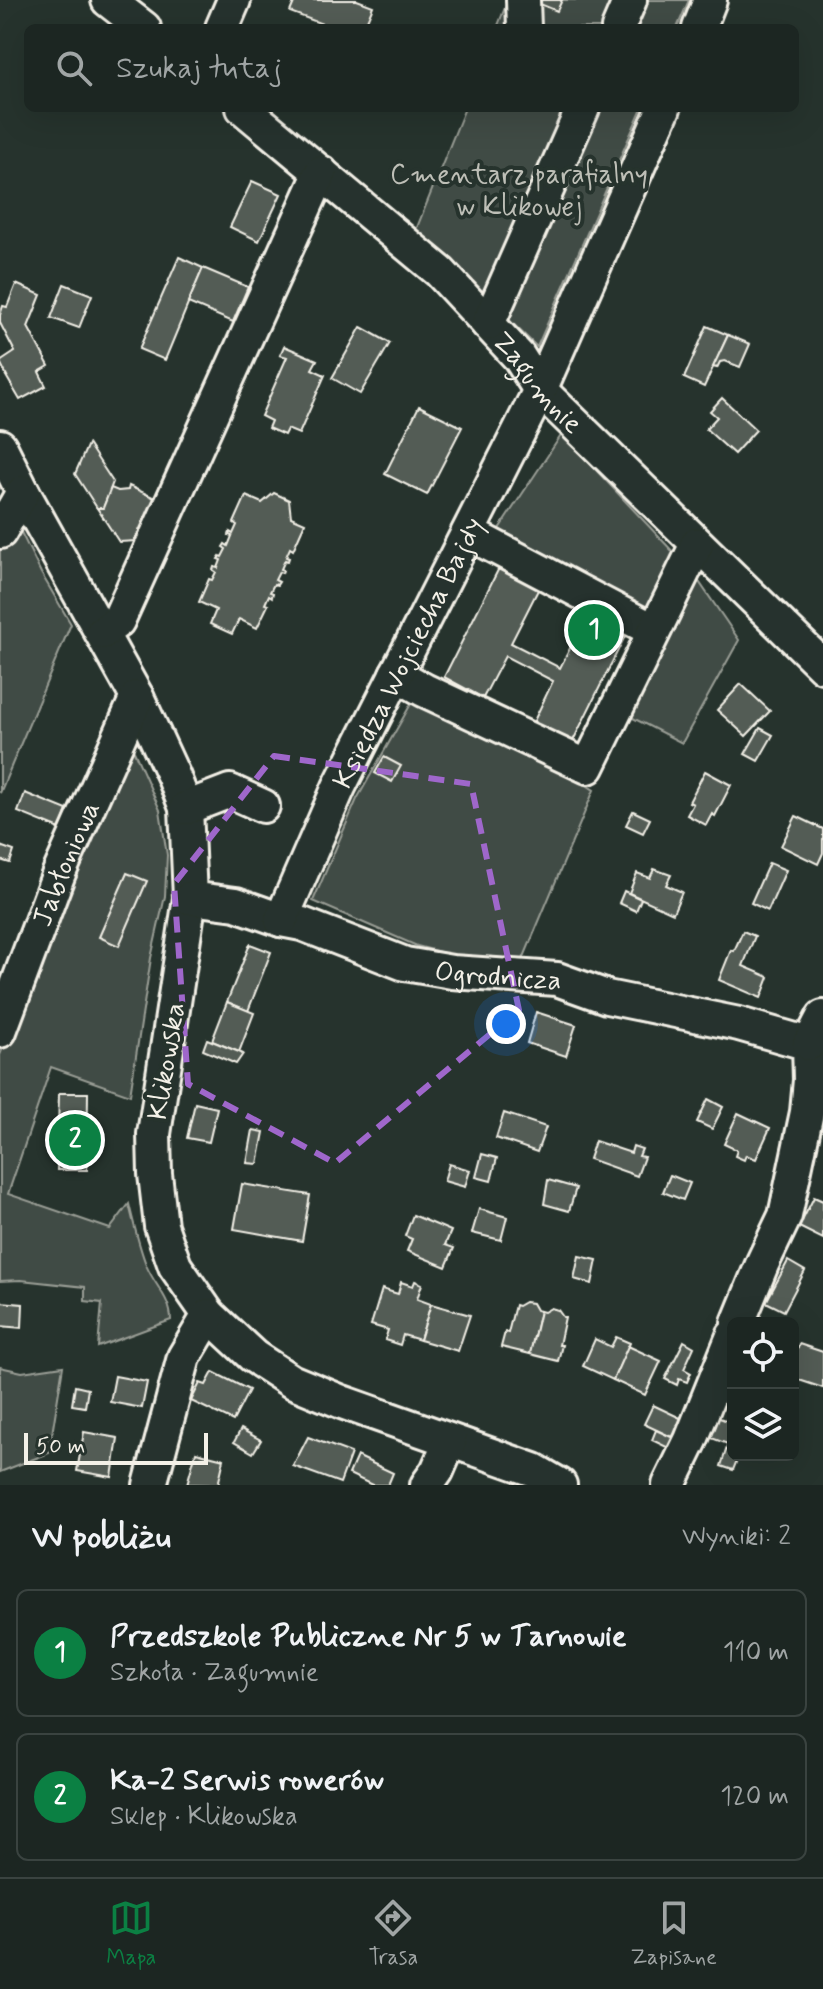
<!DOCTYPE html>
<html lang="pl">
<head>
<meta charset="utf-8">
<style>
	body { margin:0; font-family:Mynerve,sans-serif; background:#252e2a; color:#f1f3f6 }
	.controls { position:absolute; right:24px; bottom:24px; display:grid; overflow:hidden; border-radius:12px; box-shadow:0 8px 32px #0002 }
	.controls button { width:72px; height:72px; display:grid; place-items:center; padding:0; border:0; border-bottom:2px solid #3a4340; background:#1c2622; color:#f1f3f6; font:40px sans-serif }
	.scale { position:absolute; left:24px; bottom:20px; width:184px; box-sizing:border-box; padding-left:8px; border:4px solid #f4f1e8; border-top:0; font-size:22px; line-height:28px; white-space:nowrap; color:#f4f1e8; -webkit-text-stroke:6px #26332d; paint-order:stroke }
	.you { position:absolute; left:506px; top:1024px; width:28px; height:28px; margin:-20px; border:6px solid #fff; border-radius:50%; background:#1a73e8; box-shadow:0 0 0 12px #1a73e833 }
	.badge { display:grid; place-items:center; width:52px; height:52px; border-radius:50%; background:#0b8043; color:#fff; font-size:26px; font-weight:700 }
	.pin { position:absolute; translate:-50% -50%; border:4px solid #fff; box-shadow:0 2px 8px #0006 }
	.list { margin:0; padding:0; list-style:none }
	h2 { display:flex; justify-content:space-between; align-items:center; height:104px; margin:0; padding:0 32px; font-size:34px }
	h2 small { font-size:26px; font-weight:400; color:#a0a5a5 }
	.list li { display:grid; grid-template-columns:52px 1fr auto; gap:24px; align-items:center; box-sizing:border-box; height:128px; margin:0 16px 16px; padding:0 16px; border:2px solid #3a4340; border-radius:12px }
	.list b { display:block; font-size:30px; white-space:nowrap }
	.list p { margin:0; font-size:26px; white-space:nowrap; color:#a0a5a5 }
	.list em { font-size:26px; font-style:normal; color:#a0a5a5 }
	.icon { flex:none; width:44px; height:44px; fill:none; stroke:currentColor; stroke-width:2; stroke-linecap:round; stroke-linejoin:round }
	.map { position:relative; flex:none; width:823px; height:1485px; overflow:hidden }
	.search { position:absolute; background:#1c2622; box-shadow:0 8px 32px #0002; left:24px; right:24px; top:24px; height:88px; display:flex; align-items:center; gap:20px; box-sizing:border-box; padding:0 28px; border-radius:12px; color:#a0a5a5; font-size:30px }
	.sheet { height:392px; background:#1c2622 }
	nav { display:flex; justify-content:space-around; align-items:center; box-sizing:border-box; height:112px; border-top:2px solid #3a4340; background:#1c2622; font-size:22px; color:#a0a5a5 }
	nav a { display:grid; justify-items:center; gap:4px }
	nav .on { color:#0b8043 }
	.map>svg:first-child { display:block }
	.green { fill:#414b45; stroke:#9a9e96; stroke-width:2 }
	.building { fill:#525c55; stroke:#f4f1e8; stroke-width:2 }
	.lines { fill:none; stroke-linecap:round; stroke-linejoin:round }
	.minor-casing { stroke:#f4f1e8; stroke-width:38 }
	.minor { stroke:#26332d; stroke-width:32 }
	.marked { fill:none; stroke:#9f67cb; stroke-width:6; stroke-dasharray:16 10; stroke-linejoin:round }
	.labels { text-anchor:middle; stroke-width:8; stroke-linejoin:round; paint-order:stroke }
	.park-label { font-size:28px; fill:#bebfb7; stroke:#26332d }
	.street-label { font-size:28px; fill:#f4f1e8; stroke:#26332d }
</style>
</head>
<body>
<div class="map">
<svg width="823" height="1485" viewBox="0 0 823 1485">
	<rect width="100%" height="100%" fill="#26332d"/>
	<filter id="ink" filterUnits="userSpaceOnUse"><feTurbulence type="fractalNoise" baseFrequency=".0125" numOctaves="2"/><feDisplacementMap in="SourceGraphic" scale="16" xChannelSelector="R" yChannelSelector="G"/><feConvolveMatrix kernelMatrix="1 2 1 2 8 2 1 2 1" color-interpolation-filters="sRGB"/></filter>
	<g filter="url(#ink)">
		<!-- green -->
		<g class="green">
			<polygon points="508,0 689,0 677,28 497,28"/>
			<polygon points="465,108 642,108 537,347 416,230"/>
			<polygon points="562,434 693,573 739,640 682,743 623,713 663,632 491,541"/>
			<polygon points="16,522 41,573 71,624 0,793 0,544"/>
			<polygon points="416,695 574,777 594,790 522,962 459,957 417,946 313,901 357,799"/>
			<path d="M129 740 160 810 167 855 165 896 151 958 130 1095 51 1067 8 1194 110 1229 129 1204C134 1225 139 1247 147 1267 155 1286 171 1299 171 1320L98 1347 102 1303 85 1301V1287L21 1280 0 1281V1055Z"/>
			<polygon points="63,1366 49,1453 0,1472 0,1367 22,1372"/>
		</g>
		<!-- building -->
		<g class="building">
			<polygon points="295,0 357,0 373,6 364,28 333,28 290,12"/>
			<polygon points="530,0 562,0 557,11"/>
			<polygon points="252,181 281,194 259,241 230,227"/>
			<polygon points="179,257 203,268 165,360 139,349"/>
			<polygon points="203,268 248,287 233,322 188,303"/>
			<polygon points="16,284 41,295 28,327 49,366 39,372 46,386 20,400 6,376 7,376 0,362 15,352 0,323 0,315 3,306 7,307"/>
			<polygon points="64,284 92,295 79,328 51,318"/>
			<polygon points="707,326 728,335 704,387 684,378"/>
			<polygon points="361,327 390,343 360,394 332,378"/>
			<polygon points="728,335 750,344 740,367 725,361 720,362 717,368 713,367"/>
			<polygon points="284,346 317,360 312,369 325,375 299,434 287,429 284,435 268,428 271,421 261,416 287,357 280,355"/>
			<polygon points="722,398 756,430 734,454 706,429 717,417 710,411"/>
			<polygon points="419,406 462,427 427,495 385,474"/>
			<polygon points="88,444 113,482 103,508 97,508 75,474"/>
			<polygon points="129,486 155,498 136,541 119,542 97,508 103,508 111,488 118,491 128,490"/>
			<polygon points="274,493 289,500 291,517 305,523 293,550 290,548 286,557 289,558 288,561 285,560 281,569 283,570 282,573 279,572 275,580 279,582 277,585 274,584 270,592 273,593 272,597 269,595 265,604 268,605 257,628 239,619 232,634 210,624 216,610 199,602 209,579 212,580 216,572 213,570 214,567 218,568 221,560 218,559 220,556 222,557 226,549 223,547 225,544 228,546 232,536 229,535 230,532 233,534 237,525 234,523 246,496 262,503"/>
			<polygon points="501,564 541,584 511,643 560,668 590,609 629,628 572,743 533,723 553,681 505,656 483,698 444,677"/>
			<polygon points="741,684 770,711 746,736 717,710"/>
			<polygon points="760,728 773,735 758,761 745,754"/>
			<polygon points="384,757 401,766 392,782 375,773"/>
			<polygon points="705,771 731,785 715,816 712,814 706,825 687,815 693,804 689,802"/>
			<polygon points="25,793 67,810 60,829 18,812"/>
			<polygon points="633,811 650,819 643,833 626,825"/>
			<polygon points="796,816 823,829 823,853 818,864 781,846"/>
			<polygon points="0,846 14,851 10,863 0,860"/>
			<polygon points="769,863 786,870 768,911 751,903"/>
			<polygon points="654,869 671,875 666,885 682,892 673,913 629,893 637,873 650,878"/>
			<polygon points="127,873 147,881 119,946 99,937"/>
			<polygon points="624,891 641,899 636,911 619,903"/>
			<polygon points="743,931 755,936 743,966 769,977 761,998 719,980 731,950 734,951"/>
			<polygon points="250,944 271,952 248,1011 227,1002"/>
			<polygon points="227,1002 254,1013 239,1052 212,1041"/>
			<polygon points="536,1012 576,1025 566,1056 527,1043"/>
			<polygon points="207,1039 239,1052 243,1054 236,1064 203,1050"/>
			<polygon points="59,1093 88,1093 87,1170 57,1170"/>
			<polygon points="708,1099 723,1107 712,1129 697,1122"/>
			<polygon points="195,1103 217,1108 209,1142 187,1138"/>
			<polygon points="504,1113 546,1127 537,1152 496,1138"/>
			<polygon points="738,1113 770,1128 756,1159 746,1155 744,1160 735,1156 737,1150 724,1144"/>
			<polygon points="253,1130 264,1132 258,1164 247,1163"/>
			<polygon points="595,1141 631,1153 633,1146 642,1149 639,1156 644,1157 637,1176 589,1159"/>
			<polygon points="482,1154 497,1158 491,1181 476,1177"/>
			<polygon points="449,1164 470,1170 465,1187 444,1181"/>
			<polygon points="670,1175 690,1183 683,1200 663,1192"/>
			<polygon points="548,1180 576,1188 569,1211 544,1204"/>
			<polygon points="242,1184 310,1195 302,1241 234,1229"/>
			<polygon points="814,1197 823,1201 823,1239 799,1227"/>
			<polygon points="479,1209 507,1217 501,1240 472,1233"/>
			<polygon points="413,1215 451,1231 445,1245 454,1248 446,1267 407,1251 412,1239 405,1236"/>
			<polygon points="579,1256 597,1260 592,1284 574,1279"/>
			<polygon points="788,1261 805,1271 784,1311 766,1302"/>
			<polygon points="415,1281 422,1284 417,1299 431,1304 420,1340 403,1335 400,1345 385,1340 388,1330 371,1325 382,1289 398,1294 401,1282 413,1286"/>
			<polygon points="0,1302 23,1304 22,1328 0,1326"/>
			<polygon points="525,1302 532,1303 536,1310 540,1311 530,1354 501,1347 505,1332 508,1333 515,1305 518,1306"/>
			<polygon points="431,1304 470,1315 458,1351 420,1340"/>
			<polygon points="551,1308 558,1310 563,1317 565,1317 559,1345 562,1345 558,1361 530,1354 540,1311 544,1312"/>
			<polygon points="616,1337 630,1343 613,1380 583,1366 595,1339 611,1347"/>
			<polygon points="684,1341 694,1347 684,1369 691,1373 687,1382 679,1379 677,1385 665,1379"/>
			<polygon points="799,1344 823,1352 823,1388 793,1378 793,1346 798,1348"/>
			<polygon points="628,1346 661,1361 645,1395 613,1380"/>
			<polygon points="213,1372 249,1390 233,1421 191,1401 200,1383 206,1385"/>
			<polygon points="115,1376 147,1382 142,1408 110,1402"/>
			<polygon points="75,1386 88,1389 85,1407 72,1405"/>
			<polygon points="653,1405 691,1423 682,1442 644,1424"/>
			<polygon points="706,1413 733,1423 733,1455 739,1455 733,1470 721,1466 728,1444 698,1433"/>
			<polygon points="241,1429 261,1440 253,1453 234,1442"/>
			<polygon points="656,1430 682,1442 677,1452 652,1440"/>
			<polygon points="84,1432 118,1438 112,1477 77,1471"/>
			<polygon points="308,1437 351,1453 340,1483 293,1466"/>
			<polygon points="196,1452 224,1459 218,1485 187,1484"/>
			<polygon points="357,1456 393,1473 388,1485 372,1485 349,1474"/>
		</g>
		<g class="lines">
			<defs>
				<g id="minor">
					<polyline points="108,0 144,28"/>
					<polyline points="523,0 524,28"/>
					<polyline points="222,28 234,0"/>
					<polyline points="618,28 630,0"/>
					<polyline points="699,28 710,0"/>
					<path id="s1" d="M243 108 440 272 519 357 540 390 823 666"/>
					<polyline points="488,324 583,108"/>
					<polyline points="0,446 23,492 137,697 173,775 186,808 190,898 154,1134 155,1174 161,1226 175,1266 209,1315 253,1356 291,1381 342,1402 534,1470 560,1485"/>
					<polyline points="0,532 23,492"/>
					<polyline points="468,533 649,628"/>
					<polyline points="102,633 118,621 321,172"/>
					<polyline points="396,674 424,690 588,767 697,544"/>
					<polyline points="186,808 230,791 263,806"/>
					<path id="s2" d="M190 898 236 904 281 920 302 924 405 964 452 972 557 979 607 997 739 1024 809 1044 810 1080 807 1112 785 1216 763 1262 738 1323"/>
					<path id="s3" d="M281 920 339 787 540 390 664 108"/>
					<path id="s4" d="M0 1031 59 873 137 697"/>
					<polyline points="809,1044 823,1017"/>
					<polyline points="150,1485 184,1357 209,1315"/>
					<polyline points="427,1485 437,1471 450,1441"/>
					<polyline points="669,1485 691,1440 733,1336"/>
				</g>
			</defs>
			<!-- minor casing -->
			<use href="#minor" class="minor-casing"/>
			<!-- minor -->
			<use href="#minor" class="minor"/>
		</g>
	</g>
	<!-- marked area -->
	<path class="marked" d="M274 756 471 784 519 1010 335 1163 188 1084 174 884Z"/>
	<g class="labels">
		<!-- park labels -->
		<g class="park-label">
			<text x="519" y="183">Cmentarz parafialny<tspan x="519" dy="32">w Klikowej</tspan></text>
		</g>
		<!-- street labels -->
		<g class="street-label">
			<text dy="10" stroke="none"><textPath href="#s1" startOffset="404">Zagumnie</textPath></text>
			<text dy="10" stroke="none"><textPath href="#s3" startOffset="296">Księdza Wojciecha Bajdy</textPath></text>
			<text dy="10" stroke="none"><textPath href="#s4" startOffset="180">Jabłoniowa</textPath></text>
			<text dy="10" stroke="none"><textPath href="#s2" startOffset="320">Ogrodnicza</textPath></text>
			<text transform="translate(165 1061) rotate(-81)" y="10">Klikowska</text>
		</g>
	</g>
</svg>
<div class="controls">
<button><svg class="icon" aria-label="locate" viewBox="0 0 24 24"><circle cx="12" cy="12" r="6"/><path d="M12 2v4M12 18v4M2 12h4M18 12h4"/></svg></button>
<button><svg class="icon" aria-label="layers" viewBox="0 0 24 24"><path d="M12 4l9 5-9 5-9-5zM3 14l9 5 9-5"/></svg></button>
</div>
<div class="scale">50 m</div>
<div class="you"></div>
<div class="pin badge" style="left:594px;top:630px">1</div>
<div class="pin badge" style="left:75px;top:1140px">2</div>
<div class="search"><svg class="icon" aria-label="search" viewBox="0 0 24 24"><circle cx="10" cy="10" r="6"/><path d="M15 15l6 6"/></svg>Szukaj tutaj</div>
</div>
<section class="sheet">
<h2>W pobliżu<small>Wyniki: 2</small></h2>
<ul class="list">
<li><span class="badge">1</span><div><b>Przedszkole Publiczne Nr 5 w Tarnowie</b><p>Szkoła · Zagumnie</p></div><em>110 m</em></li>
<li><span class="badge">2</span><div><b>Ka-2 Serwis rowerów</b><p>Sklep · Klikowska</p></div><em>120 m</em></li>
</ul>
</section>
<nav>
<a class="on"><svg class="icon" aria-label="map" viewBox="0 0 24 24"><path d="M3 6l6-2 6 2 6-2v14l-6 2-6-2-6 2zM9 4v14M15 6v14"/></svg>Mapa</a>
<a><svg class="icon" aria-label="directions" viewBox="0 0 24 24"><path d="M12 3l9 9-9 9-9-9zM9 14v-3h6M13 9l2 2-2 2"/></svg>Trasa</a>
<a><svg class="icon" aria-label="saved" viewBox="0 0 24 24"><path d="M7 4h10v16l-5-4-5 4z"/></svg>Zapisane</a>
</nav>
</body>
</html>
